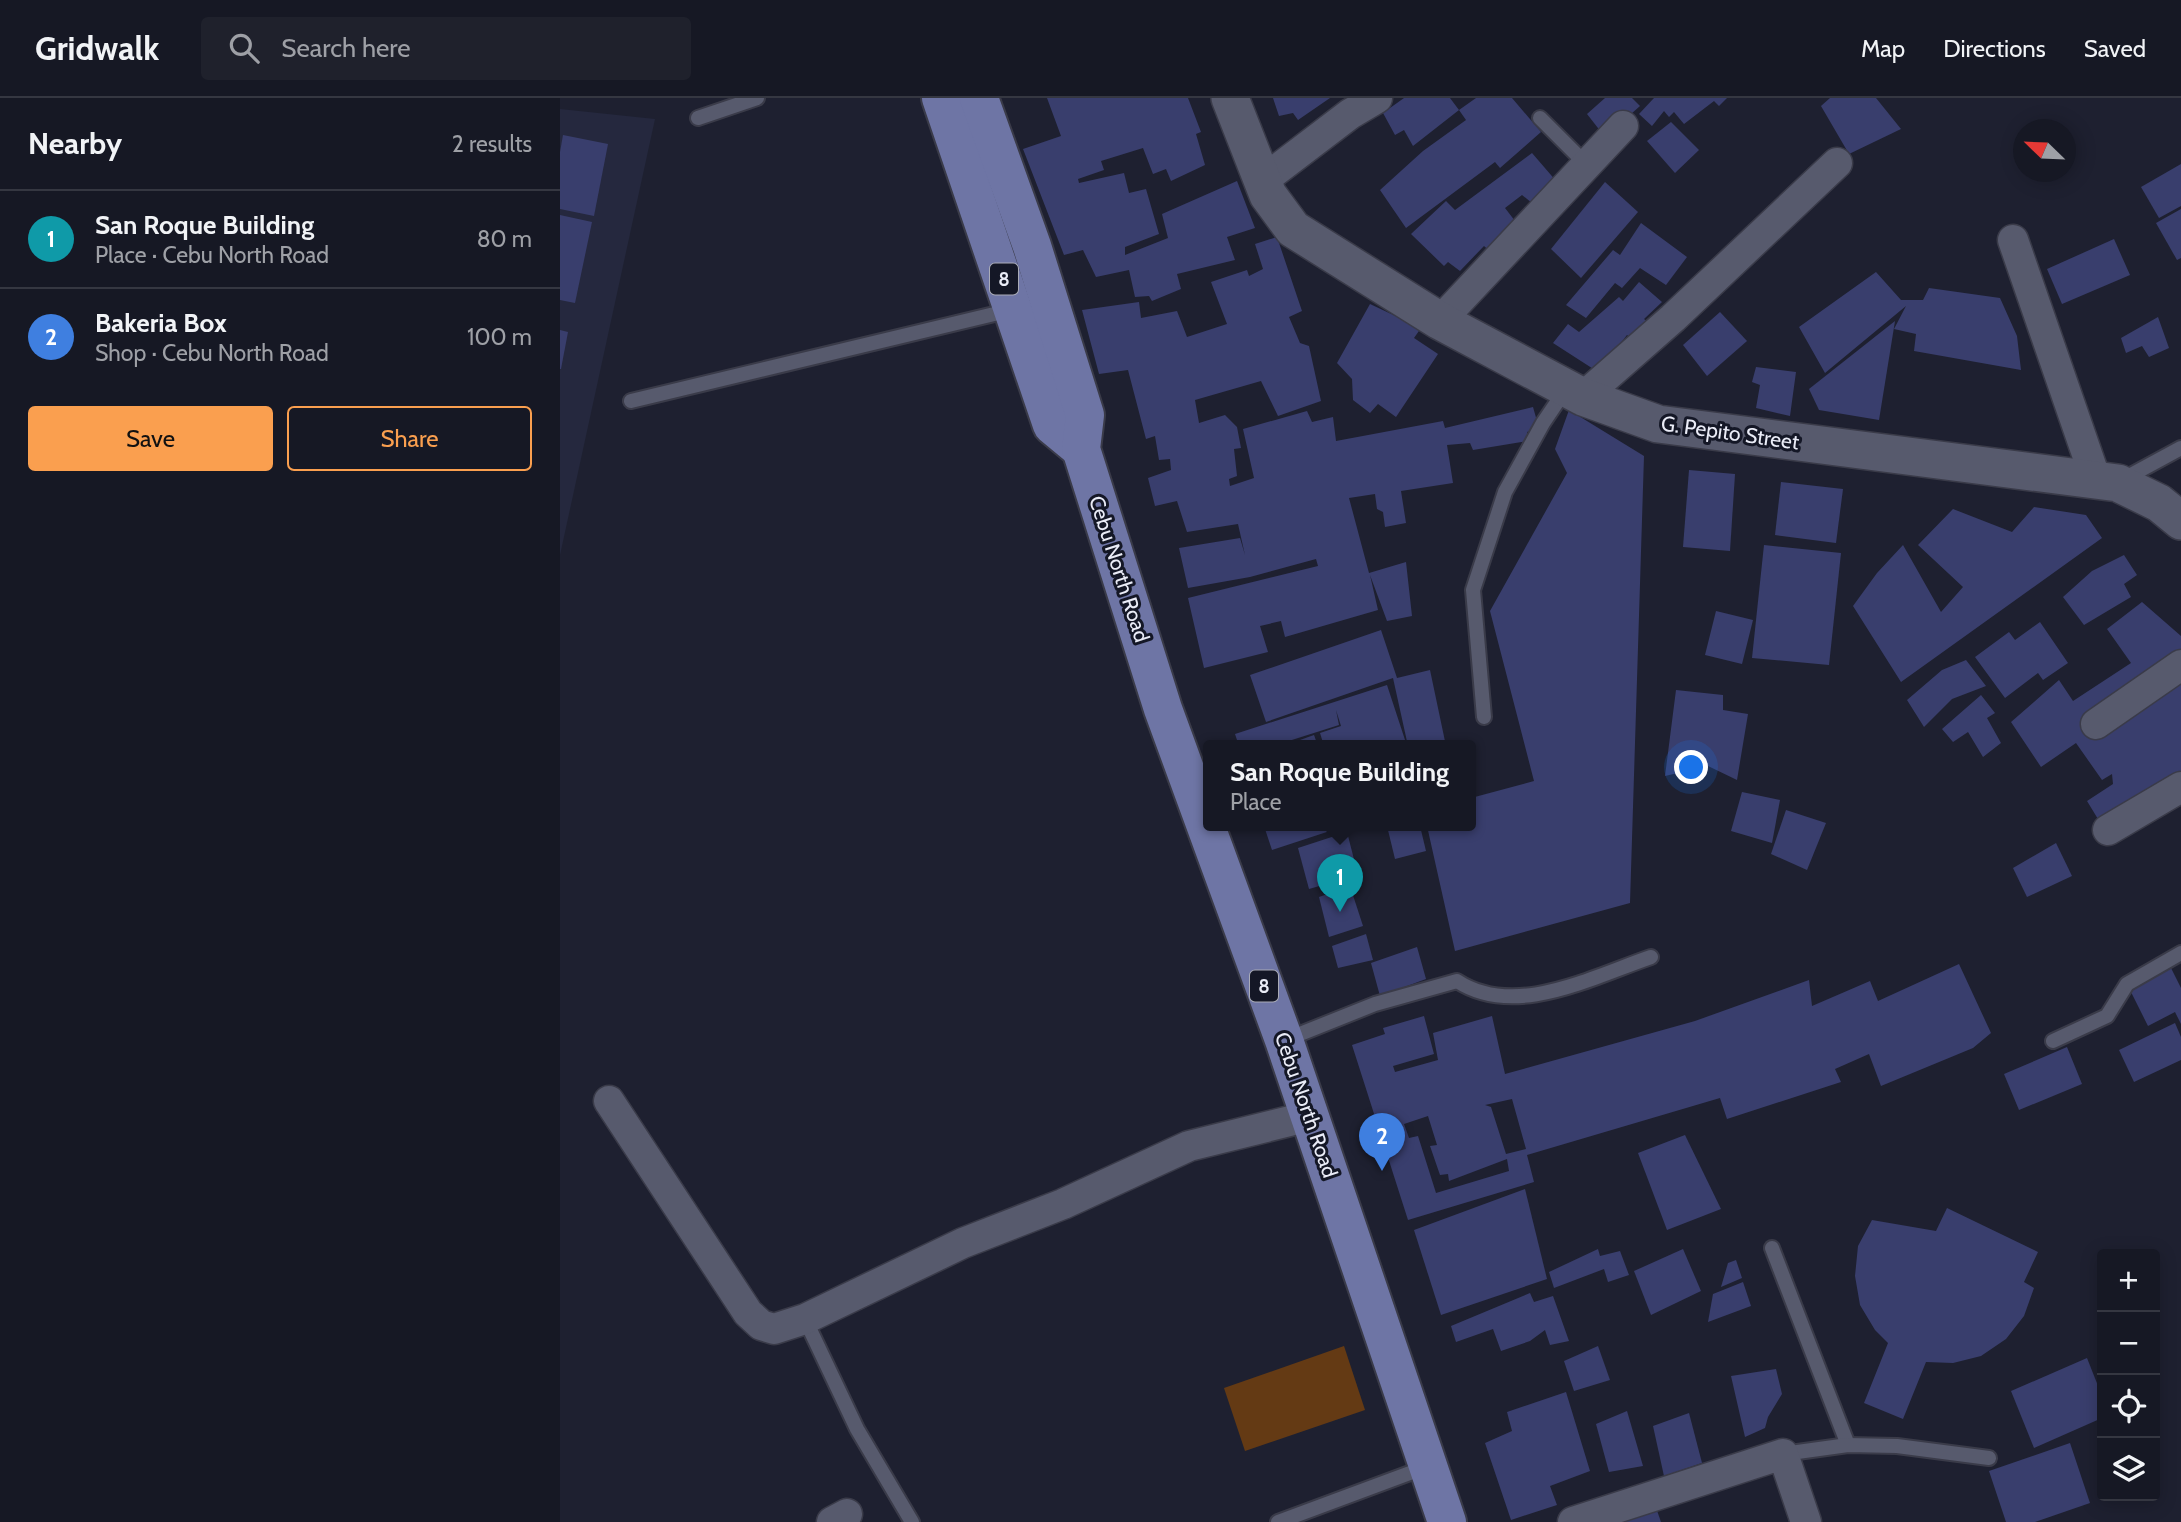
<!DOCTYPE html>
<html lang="en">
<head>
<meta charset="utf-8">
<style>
	body { margin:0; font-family:Cabin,sans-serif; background:#1f212c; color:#f1f3f6 }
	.controls { position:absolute; right:21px; bottom:21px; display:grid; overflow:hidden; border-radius:7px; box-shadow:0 4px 18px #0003 }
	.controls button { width:63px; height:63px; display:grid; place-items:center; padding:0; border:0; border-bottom:2px solid #353741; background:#161824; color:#f1f3f6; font:35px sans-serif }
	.compass { position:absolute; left:1453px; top:21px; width:63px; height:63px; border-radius:50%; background:#161824; box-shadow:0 4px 18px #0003; rotate:293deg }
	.you { position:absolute; left:1132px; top:670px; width:24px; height:24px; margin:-18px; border:5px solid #fff; border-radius:50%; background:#1a73e8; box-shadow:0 0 0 10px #1a73e833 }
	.badge { display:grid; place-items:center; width:46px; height:46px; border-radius:50%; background:#fa9f4f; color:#fff; font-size:23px; font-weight:700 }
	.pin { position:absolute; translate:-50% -58px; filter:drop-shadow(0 2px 4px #0008) }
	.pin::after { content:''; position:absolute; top:37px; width:24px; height:21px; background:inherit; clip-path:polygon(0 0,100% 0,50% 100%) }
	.popup { position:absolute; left:643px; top:642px; width:273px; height:91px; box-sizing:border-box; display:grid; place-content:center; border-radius:7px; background:#161824; filter:drop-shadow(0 2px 5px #0005); font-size:23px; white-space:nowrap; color:#9ea0a6 }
	.popup b { font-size:26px; color:#f1f3f6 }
	.popup::after { content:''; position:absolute; left:50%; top:100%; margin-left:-14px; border:14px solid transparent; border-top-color:#161824 }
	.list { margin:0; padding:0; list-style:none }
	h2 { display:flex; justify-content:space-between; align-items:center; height:91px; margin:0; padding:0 28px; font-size:30px }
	h2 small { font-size:23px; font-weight:400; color:#9ea0a6 }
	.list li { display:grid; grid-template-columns:46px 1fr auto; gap:21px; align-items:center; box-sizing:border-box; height:98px; padding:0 28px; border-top:2px solid #353741 }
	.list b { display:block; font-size:26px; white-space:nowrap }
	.list p { margin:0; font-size:23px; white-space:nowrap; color:#9ea0a6 }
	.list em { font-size:23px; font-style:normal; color:#9ea0a6 }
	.actions { display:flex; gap:14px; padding:21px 28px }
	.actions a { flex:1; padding:16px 0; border:2px solid #fa9f4f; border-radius:7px; text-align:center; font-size:24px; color:#fa9f4f }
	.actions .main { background:#fa9f4f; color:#111 }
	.icon { flex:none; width:38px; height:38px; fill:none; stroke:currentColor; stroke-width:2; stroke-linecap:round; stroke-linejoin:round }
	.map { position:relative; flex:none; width:1621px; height:1424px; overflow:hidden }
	header { display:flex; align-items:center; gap:42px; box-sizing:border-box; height:98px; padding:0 35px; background:#161824; border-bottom:2px solid #353741 }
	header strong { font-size:33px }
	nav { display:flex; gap:38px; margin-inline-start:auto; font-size:24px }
	.search { width:490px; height:63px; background:#1f212c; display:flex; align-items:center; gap:18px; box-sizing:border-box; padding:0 24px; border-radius:7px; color:#9ea0a6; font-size:26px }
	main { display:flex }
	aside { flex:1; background:#161824 }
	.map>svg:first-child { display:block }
	.built { fill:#25283e }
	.green { fill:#643a14 }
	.building { fill:#393e6d; fill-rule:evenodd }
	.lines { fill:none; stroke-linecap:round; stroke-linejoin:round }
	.service-casing { stroke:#3a3b49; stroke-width:18 }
	.minor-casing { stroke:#3a3b49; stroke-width:33 }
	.tertiary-casing { stroke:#3a3b49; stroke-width:40 }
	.primary-casing { stroke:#3a3b49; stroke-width:42 }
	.service { stroke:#575a6d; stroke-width:14 }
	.minor { stroke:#575a6d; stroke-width:30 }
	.tertiary { stroke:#575a6d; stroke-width:37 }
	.primary { stroke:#6e75a5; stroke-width:38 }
	.labels { text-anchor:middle; stroke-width:6; stroke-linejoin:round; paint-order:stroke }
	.shield { fill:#141726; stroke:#aaacb8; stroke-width:2 }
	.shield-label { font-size:19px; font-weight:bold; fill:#eaecf7 }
	.street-label { font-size:21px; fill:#eaecf7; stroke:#141726 }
</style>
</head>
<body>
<header>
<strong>Gridwalk</strong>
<div class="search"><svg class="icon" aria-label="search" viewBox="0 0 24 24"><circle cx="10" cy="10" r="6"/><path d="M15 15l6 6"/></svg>Search here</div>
<nav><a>Map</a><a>Directions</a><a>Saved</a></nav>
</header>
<main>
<aside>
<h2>Nearby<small>2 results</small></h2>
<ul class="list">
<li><span class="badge" style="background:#0f9aa8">1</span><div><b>San Roque Building</b><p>Place · Cebu North Road</p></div><em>80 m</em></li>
<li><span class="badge" style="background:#3f7fe0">2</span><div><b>Bakeria Box</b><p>Shop · Cebu North Road</p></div><em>100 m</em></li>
</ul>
<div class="actions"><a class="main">Save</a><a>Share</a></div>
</aside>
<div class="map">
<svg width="1621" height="1424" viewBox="0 0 1621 1424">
	<rect width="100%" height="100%" fill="#1e2030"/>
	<!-- built -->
	<polygon class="built" points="0,11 95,21 0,457"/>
	<!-- green -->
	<polygon class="green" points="784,1248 805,1312 685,1353 664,1290"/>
	<!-- building -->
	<g class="building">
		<polygon points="628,0 641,34 636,36 645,67 611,83 606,71 593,76 583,50 541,63 544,72 518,81 519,85 564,75 569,95 586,91 599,136 565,149 565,157 608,140 602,116 677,83 695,130 667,139 675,162 617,176 621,191 592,203 589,198 575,199 569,172 536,179 523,152 504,157 463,51 501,38 487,0"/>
		<polygon points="713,0 770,0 738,22 733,15 719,18"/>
		<polygon points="844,0 890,0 899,12 916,0 952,0 981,34 940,70 935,64 846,130 820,92 863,53 906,22 899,12 853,48 844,32 835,37 823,15"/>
		<polygon points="1045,0 1072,0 1080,8 1045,39 1027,16"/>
		<polygon points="1094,0 1167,0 1159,8 1154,3 1124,26 1114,14 1109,19 1104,13 1092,28 1079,16"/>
		<polygon points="1270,0 1316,0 1341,31 1289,56 1261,8"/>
		<polygon points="1111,24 1139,52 1115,75 1087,43"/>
		<polygon points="3,37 48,46 34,118 0,111 0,54"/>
		<polygon points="972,55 997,84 972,105 962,97 945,110 962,132 936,159 924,148 900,173 888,164 884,168 851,136 886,103 895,112"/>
		<polygon points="1621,66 1621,108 1599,120 1581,89"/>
		<polygon points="1045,84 1078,114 1021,180 991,151"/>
		<polygon points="1621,111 1621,160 1617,162 1596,125"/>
		<polygon points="0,117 32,124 15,205 0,202"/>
		<polygon points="1081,125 1127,159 1106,187 1080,170 1062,190 1055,185 1026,220 1006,207 1053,152 1060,157"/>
		<polygon points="717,139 742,213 729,219 740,245 749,248 761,303 718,318 701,283 635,302 639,325 665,317 677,329 681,350 674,351 677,378 669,381 670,388 694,380 683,331 747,313 752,324 773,319 776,343 883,323 885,330 973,309 979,330 967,334 968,343 913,352 910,345 887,347 893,385 841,393 846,425 825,429 823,414 817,411 815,396 789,400 809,475 846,464 852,518 827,523 810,477 818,512 725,539 721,523 700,528 708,554 644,570 628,500 758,468 756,461 690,479 628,490 619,450 680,440 685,457 678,426 627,434 617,403 595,408 588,380 611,372 610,361 599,362 595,338 586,341 568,272 539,276 522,212 579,204 581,220 617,213 627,239 667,226 651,184 687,172 689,178 703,171 695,146"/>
		<polygon points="1554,141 1570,177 1502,206 1487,171"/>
		<polygon points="1316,174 1341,202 1363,202 1369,190 1440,200 1457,238 1461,272 1354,253 1356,236 1334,231 1346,208 1265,275 1239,229"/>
		<polygon points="1079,184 1102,204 1084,221 1090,226 1075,243 1067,237 1038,274 993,245 1008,226 1019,234 1059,199 1063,203"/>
		<polygon points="810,206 861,230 854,240 878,256 836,319 818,306 810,315 793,302 792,281 777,265"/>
		<polygon points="1160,214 1187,243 1147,278 1123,247"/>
		<polygon points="1598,219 1609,250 1589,259 1582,248 1566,255 1561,240"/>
		<polygon points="1335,223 1319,322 1259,312 1249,291"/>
		<polygon points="0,232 8,234 1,271 0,271"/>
		<polygon points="1196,269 1236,274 1230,318 1196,310 1200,287 1192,284"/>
		<polygon points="1009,312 1084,358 1070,805 895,853 867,728 911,728 911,700 974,683 930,513 1007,375 995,351"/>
		<polygon points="1129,372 1175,376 1170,453 1123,449"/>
		<polygon points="1221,384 1283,391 1276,445 1215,437"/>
		<polygon points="1474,409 1526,417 1542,440 1341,584 1293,508 1317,475 1343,447 1381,514 1403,489 1358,447 1393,411 1452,434"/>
		<polygon points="1204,447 1281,455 1269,567 1192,560"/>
		<polygon points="1564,457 1577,477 1564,486 1571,499 1524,527 1503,499 1532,473"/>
		<polygon points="1582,504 1621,538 1621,686 1541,726 1527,703 1553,686 1552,676 1542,682 1516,645 1481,669 1451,624 1499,582 1513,603 1571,565 1547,531"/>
		<polygon points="1156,513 1193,522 1182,566 1145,557"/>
		<polygon points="1480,524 1508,565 1483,582 1478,575 1445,600 1415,559 1449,534 1455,542"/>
		<polygon points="821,532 837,580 870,572 886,648 848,648 833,580 706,624 690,577"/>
		<polygon points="1406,562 1426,588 1392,601 1364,629 1347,602 1382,572"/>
		<polygon points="827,587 847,648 764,648 760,635 781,628 776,612 779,627 713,648 679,648 675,636"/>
		<polygon points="1116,592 1163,597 1163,612 1188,616 1177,682 1148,668 1105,678"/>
		<polygon points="1421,597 1435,615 1427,620 1441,645 1423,659 1408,634 1393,644 1382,631"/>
		<polygon points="754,637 758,648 726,648 726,647"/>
		<polygon points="1182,694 1220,702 1212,745 1171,733"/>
		<polygon points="1226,712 1266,725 1247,772 1211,756"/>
		<polygon points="704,728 782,728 782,729 712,752"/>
		<polygon points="827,728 860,728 866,753 835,761"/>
		<polygon points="787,734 798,777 749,791 738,750"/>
		<polygon points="1496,745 1512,778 1467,799 1453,770"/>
		<polygon points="790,788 803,828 769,839 759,799"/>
		<polygon points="806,836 813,862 778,870 772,848"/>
		<polygon points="857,849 866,881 820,898 811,865"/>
		<path d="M1399 866 1431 935 1413 950 1321 988 1309 956 1275 971 1281 984 1167 1021 1160 1000 967 1057 974 1084 848 1122 792 947 825 936 823 930 864 918 874 956 833 968 835 974 878 962 873 935 932 918 945 976 1135 923 1249 882 1252 908 1310 883 1318 903ZM952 1001 966 1051 946 1056 931 1009 925 1007ZM868 1018 877 1047 870 1048 880 1077 888 1076 889 1083 947 1061 949 1073 876 1095 858 1038 849 1040 844 1026Z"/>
		<polygon points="1611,870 1621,890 1621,926 1615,914 1588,928 1570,892"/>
		<polygon points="1615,925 1621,939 1621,962 1574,984 1559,952"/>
		<polygon points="1507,949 1522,986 1459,1012 1444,976"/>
		<polygon points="1125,1037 1161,1111 1107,1132 1078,1055"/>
		<polygon points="965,1091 987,1181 881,1217 854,1132"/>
		<polygon points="1387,1110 1478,1154 1464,1184 1474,1190 1464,1218 1446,1241 1421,1258 1393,1265 1366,1264 1343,1321 1304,1305 1328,1245 1315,1232 1300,1207 1295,1178 1298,1148 1312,1122 1376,1133"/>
		<polygon points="1038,1151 1040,1158 1060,1153 1069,1177 1048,1184 1044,1171 994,1190 989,1174"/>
		<polygon points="1123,1151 1141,1193 1091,1217 1074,1173"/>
		<polygon points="1176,1162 1182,1180 1161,1189 1168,1165"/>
		<polygon points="1183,1184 1191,1208 1148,1224 1153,1196"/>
		<polygon points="970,1195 974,1204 993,1198 1009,1243 990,1247 985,1232 970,1243 941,1253 933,1231 896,1244 891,1228"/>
		<polygon points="1038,1248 1050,1282 1014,1293 1004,1263"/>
		<polygon points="1527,1260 1542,1298 1542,1320 1474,1350 1451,1293"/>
		<polygon points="1216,1271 1222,1296 1208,1319 1205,1330 1185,1339 1171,1278"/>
		<polygon points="1006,1294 1030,1373 990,1388 997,1407 951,1422 925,1345 952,1333 947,1314"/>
		<polygon points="1067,1313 1083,1368 1049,1374 1036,1326"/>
		<polygon points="1129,1315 1142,1365 1104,1378 1093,1328"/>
		<polygon points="1510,1345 1530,1405 1475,1424 1446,1424 1429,1373"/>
		<polygon points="1094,1404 1101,1424 1052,1424"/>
	</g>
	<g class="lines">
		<defs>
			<g id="service">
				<polyline points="138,20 197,0"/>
				<polyline points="980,20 1027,67"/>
				<polyline points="71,303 451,212"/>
				<polyline points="1562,382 1621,350"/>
				<polyline points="924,619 913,492 945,394 983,325 1006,291"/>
				<path d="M725 942 815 906 897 883C955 921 1032 879 1091 859"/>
				<polyline points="1493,943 1547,918 1567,886 1621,855"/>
				<polyline points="1212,1150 1288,1347"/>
				<polyline points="245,1221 297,1331 352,1424"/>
				<polyline points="1223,1356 1288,1347 1337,1348 1429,1360"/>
				<polyline points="718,1424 866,1369"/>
			</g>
			<g id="minor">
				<polyline points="702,83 790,16 817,0"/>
				<polyline points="1453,142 1536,382"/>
				<polyline points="880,223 1063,28"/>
				<polyline points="1023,299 1113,220 1277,65"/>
				<polyline points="1536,626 1621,567"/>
				<polyline points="1548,732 1621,689"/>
				<polyline points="49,1003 188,1215 201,1227 214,1231 245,1221 403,1145 503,1106 629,1048 750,1018"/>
				<polyline points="272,1424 287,1416"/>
				<polyline points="1013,1424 1223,1356 1246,1424"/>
			</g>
			<polyline id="tertiary" points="670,0 708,97 733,131 880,223 1023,299 1098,326 1558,385 1599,405 1621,423"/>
			<g id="primary">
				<polyline points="381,0 492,327 521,351"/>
				<polyline points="419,0 472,148 525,317 521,351 603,611 724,942 887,1424"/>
			</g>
		</defs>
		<!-- service casing -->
		<use href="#service" class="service-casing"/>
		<!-- minor casing -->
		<use href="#minor" class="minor-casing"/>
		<!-- tertiary casing -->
		<use href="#tertiary" class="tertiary-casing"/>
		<!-- primary casing -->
		<use href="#primary" class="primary-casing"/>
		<!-- service -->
		<use href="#service" class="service"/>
		<!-- minor -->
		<use href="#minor" class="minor"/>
		<!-- tertiary -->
		<use href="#tertiary" class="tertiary"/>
		<!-- primary -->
		<use href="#primary" class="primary"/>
	</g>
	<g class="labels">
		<!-- shield labels -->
		<g class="shield">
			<rect x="430" y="165.5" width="28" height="31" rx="5"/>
			<rect x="690" y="872.5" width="28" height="31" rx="5"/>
		</g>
		<g class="shield-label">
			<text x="444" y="188">8</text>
			<text x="704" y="895">8</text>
		</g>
		<!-- street labels -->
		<g class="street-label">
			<text transform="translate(1170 335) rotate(8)" y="7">G. Pepito Street</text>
			<text transform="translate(559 471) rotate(72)" y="7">Cebu North Road</text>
			<text transform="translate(746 1007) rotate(71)" y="7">Cebu North Road</text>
		</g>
	</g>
</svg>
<div class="controls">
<button>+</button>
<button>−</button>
<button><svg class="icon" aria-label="locate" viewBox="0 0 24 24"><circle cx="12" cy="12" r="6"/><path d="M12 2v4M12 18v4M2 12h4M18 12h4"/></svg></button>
<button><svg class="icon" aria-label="layers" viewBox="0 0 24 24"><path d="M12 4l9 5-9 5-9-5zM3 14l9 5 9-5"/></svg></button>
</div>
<svg class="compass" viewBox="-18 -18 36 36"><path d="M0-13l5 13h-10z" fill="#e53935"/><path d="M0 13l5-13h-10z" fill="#9ea0a6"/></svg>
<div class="you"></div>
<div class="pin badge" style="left:780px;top:814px;background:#0f9aa8">1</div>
<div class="popup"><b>San Roque Building</b>Place</div>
<div class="pin badge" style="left:822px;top:1073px;background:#3f7fe0">2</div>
</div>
</main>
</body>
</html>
